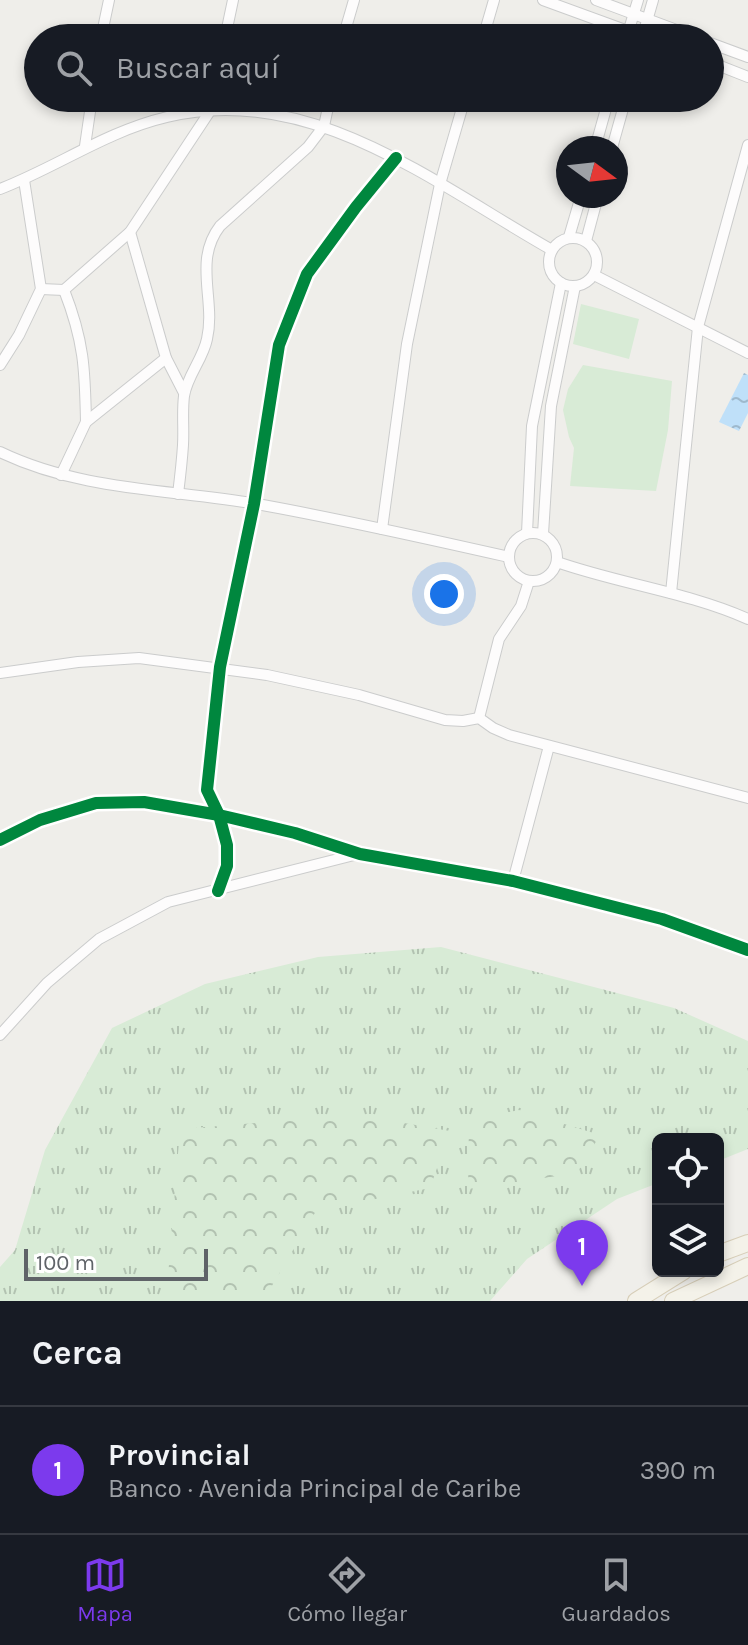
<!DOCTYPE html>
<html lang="es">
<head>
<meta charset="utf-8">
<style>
	body { margin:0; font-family:Karla,sans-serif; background:#20242c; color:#f1f3f6 }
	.controls { position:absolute; right:24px; bottom:24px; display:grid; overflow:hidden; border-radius:12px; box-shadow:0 4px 12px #0003 }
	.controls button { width:72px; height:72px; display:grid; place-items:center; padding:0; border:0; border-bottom:2px solid #363941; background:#171b24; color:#f1f3f6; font:40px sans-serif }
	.compass { position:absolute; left:556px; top:136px; width:72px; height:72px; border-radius:50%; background:#171b24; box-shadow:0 4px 12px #0003; rotate:105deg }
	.scale { position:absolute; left:24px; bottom:20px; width:184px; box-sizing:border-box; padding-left:8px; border:4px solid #5f6368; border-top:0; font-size:22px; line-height:28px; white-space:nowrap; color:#5f6368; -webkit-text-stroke:6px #fff; paint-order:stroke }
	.you { position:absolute; left:444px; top:594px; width:28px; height:28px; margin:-20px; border:6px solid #fff; border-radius:50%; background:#1a73e8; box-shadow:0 0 0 12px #1a73e833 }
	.badge { display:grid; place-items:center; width:52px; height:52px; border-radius:50%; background:#7c3aed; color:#fff; font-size:26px; font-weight:700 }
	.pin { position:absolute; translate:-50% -66px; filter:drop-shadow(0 2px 4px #0008) }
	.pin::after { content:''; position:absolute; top:42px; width:28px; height:24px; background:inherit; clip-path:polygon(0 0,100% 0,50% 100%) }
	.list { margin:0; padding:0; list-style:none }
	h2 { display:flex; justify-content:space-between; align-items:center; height:104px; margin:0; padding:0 32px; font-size:34px }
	h2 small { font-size:26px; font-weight:400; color:#9ea1a6 }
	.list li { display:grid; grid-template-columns:52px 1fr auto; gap:24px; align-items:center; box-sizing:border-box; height:128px; padding:0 32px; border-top:2px solid #363941 }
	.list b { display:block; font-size:30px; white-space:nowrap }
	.list p { margin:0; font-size:26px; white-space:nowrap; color:#9ea1a6 }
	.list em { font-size:26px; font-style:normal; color:#9ea1a6 }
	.icon { flex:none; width:44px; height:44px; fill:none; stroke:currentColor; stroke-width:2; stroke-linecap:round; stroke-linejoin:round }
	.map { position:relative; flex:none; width:748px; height:1301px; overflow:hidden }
	.search { position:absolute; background:#171b24; box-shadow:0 4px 12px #0003; left:24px; right:24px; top:24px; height:88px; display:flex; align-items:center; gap:20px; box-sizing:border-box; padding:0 28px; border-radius:44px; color:#9ea1a6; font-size:30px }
	.sheet { height:232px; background:#171b24 }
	nav { display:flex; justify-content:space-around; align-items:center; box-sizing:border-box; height:112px; border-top:2px solid #363941; background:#171b24; font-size:22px; color:#9ea1a6 }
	nav a { display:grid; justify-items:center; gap:4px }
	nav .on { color:#7c3aed }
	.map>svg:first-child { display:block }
	.grass { fill:url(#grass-tufts) }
	.forest { fill:url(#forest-crowns) }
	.green { fill:#d8ebd6 }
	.water { fill:url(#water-ripples) }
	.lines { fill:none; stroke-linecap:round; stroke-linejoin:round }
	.minor-casing { stroke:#cbcccc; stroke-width:12 }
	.primary-casing { stroke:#d7ceb8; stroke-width:18 }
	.minor { stroke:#fdfcfc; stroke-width:10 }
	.primary { stroke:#f4f2e9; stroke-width:16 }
	.cycleway-casing { stroke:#fff; stroke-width:17 }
	.cycleway { stroke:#00873e; stroke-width:12 }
</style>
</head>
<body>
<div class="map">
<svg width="748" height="1301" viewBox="0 0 748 1301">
	<defs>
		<pattern id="grass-tufts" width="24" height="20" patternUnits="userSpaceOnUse" patternTransform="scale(2)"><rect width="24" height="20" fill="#d8ebd6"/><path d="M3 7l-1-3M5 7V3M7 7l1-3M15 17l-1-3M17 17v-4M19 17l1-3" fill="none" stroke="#b2c2b1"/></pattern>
		<pattern id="forest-crowns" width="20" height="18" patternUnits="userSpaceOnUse" patternTransform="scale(2)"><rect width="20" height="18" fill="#d8ebd6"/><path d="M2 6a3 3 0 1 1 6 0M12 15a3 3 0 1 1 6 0" fill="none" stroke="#b2c2b1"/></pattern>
		<pattern id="water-ripples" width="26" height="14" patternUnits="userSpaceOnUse" patternTransform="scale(2)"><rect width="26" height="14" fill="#bfe0f9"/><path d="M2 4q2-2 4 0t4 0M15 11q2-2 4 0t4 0" fill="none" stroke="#9eb9cd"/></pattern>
	</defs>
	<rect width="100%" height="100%" fill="#efeeea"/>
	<!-- grass -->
	<polygon class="grass" points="441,947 674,1008 748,1041 748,1149 718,1161 718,1139 658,1139 658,1183 617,1199 527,1259 490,1301 0,1301 0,1267 15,1250 45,1150 112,1028 205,984 318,957"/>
	<!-- forest -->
	<g class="forest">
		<polygon points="519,1110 600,1135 577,1173 468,1189 469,1120"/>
		<polygon points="358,1115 450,1131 430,1188 316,1211 263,1301 166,1301 180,1129"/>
	</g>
	<!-- green -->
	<g class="green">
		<polygon points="581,304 639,319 629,359 573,344"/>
		<polygon points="583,365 672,381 668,430 656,491 570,486 574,448 569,437 563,410 568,389"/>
	</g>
	<!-- water -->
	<polygon class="water" points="744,373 748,375 748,413 739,431 719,422"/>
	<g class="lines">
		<defs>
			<g id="minor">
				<polyline points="543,0 647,38"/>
				<polyline points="596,0 698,38"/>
				<polyline points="627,36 638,0"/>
				<polyline points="101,38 109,0"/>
				<polyline points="225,38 233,0"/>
				<polyline points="343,38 354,0"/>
				<polyline points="483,38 494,0"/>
				<polyline points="642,38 653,0"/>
				<polyline points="710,43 748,57"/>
				<polyline points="710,62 748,77"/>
				<polyline points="85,146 92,98"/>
				<polyline points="595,148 609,98"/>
				<polyline points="612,148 626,98"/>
				<path d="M0 189C57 167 107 131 167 117 310 82 435 184 552 250"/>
				<polyline points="130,232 166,358 184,393"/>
				<polyline points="569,237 581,196"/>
				<circle cx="573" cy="262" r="24"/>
				<polyline points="586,241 598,196"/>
				<polyline points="594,275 748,353"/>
				<polyline points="41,289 64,290 130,232 212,108 214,98"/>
				<path d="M64 290C84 341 85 369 86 422"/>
				<polyline points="0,365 19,335 41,289 24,180"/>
				<path d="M0 452C81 491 170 489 257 504 341 519 425 538 509 557"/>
				<polyline points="61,475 86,422 166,358"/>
				<path d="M178 494C180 478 182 461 183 445 184 429 182 412 184 396 187 376 203 359 207 339 216 300 193 261 220 226L308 147 324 126 330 98"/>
				<polyline points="382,529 407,344 440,184 465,98"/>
				<circle cx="533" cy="557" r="24"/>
				<polyline points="527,533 532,426 561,283"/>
				<polyline points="543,534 551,406 575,286"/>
				<path d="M557 562C620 584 687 592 748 619"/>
				<polyline points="671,593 698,327 748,145"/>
				<polyline points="0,673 78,662 139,658 267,675 359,695 445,720 463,721 479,718 493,728 509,735 748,798"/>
				<polyline points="479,718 499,639 521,606 529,581"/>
				<polyline points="0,840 40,820 96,803 144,802 219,815 295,833 360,854 513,881 662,919 748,950"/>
				<polyline points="513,881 549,746"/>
				<polyline points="218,891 227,866 227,845 219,815 207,790 220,667 254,504 279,345 307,274 356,207 396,158"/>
				<polyline points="0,1035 47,983 99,939 168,902 358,854"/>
			</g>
			<g id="primary">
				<polyline points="718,1254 748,1243"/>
				<polyline points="636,1301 684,1271"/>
				<polyline points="673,1301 748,1266"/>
			</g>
		</defs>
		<!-- minor casing -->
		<use href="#minor" class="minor-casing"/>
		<!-- primary casing -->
		<use href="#primary" class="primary-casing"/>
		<!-- minor -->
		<use href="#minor" class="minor"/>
		<!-- primary -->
		<use href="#primary" class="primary"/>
		<defs>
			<g id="cycleway">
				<polyline points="0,840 40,820 96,803 144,802 219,815 295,833 360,854 513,881 662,919 748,950"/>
				<polyline points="218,891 227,866 227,845 219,815 207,790 220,667 254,504 279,345 307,274 356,207 396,158"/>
			</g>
		</defs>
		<!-- cycleway casing -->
		<use href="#cycleway" class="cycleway-casing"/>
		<!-- cycleway -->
		<use href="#cycleway" class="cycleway"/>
	</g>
</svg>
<div class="controls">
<button><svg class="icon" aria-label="locate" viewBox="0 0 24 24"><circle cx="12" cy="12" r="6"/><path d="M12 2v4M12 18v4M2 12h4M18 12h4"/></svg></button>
<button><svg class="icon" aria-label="layers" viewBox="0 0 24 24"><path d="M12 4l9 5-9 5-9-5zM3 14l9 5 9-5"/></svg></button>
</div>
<svg class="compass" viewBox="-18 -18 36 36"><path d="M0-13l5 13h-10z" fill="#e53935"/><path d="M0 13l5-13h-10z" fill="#9ea1a6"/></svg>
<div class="scale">100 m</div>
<div class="you"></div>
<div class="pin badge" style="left:582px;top:1286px">1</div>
<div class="search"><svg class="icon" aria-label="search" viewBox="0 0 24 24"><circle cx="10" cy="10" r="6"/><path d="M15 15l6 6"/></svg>Buscar aquí</div>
</div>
<section class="sheet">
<h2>Cerca<small></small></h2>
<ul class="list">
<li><span class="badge">1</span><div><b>Provincial</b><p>Banco · Avenida Principal de Caribe</p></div><em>390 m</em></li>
</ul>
</section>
<nav>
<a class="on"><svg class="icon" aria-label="map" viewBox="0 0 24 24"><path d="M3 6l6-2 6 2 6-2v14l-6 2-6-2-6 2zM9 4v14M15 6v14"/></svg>Mapa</a>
<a><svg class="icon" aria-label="directions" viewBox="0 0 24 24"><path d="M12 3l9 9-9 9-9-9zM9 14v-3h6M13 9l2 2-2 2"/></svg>Cómo llegar</a>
<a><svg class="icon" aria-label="saved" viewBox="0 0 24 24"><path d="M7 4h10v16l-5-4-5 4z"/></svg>Guardados</a>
</nav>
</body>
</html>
